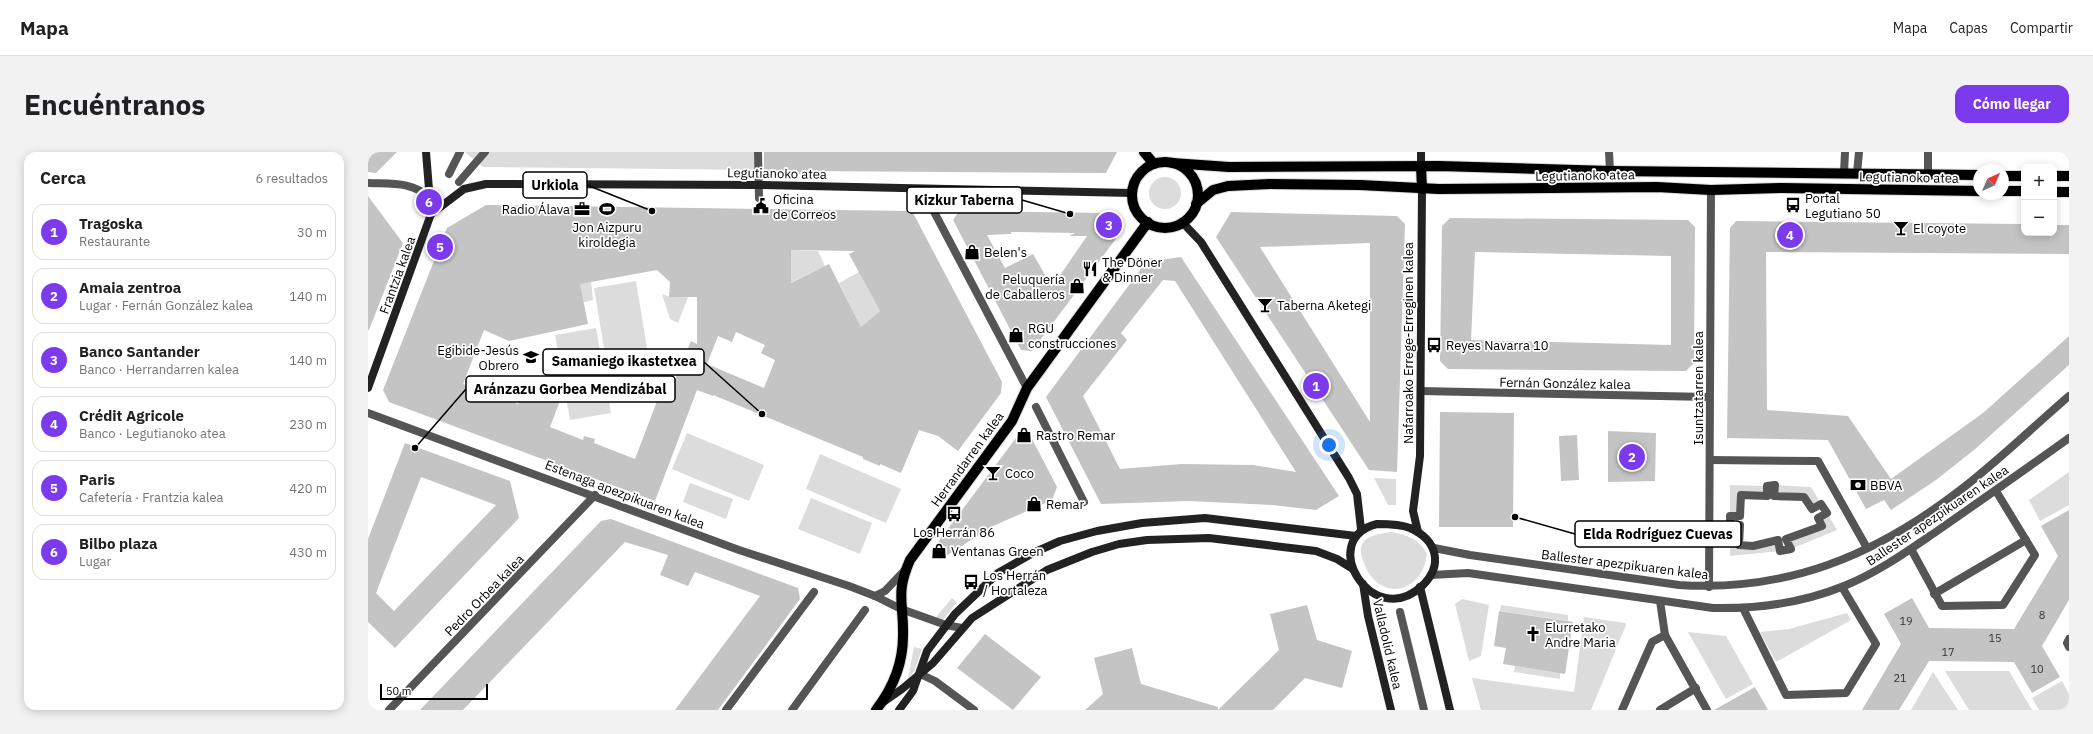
<!DOCTYPE html>
<html lang="es">
<head>
<meta charset="utf-8">
<style>
	body { margin:0; font-family:"IBM Plex Sans",sans-serif; background:#f2f2f2; color:#202124 }
	.controls { position:absolute; right:12px; top:12px; display:grid; overflow:hidden; border-radius:8px; box-shadow:0 2px 10px #0003 }
	.controls button { width:36px; height:36px; display:grid; place-items:center; padding:0; border:0; border-bottom:1px solid #e0e0e0; background:#fff; color:#202124; font:20px sans-serif }
	.compass { position:absolute; left:1605px; top:12px; width:36px; height:36px; border-radius:50%; background:#fff; box-shadow:0 2px 10px #0003; rotate:45deg }
	.scale { position:absolute; left:12px; bottom:10px; width:108px; box-sizing:border-box; padding-left:4px; border:2px solid #000; border-top:0; font-size:11px; line-height:14px; white-space:nowrap; color:#000; -webkit-text-stroke:3px #fff; paint-order:stroke }
	.you { position:absolute; left:961px; top:293px; width:14px; height:14px; margin:-10px; border:3px solid #fff; border-radius:50%; background:#1a73e8; box-shadow:0 0 0 6px #1a73e833 }
	.badge { display:grid; place-items:center; width:26px; height:26px; border-radius:50%; background:#7c3aed; color:#fff; font-size:13px; font-weight:700 }
	.pin { position:absolute; translate:-50% -50%; border:2px solid #fff; box-shadow:0 1px 4px #0006 }
	.list { margin:0; padding:0; list-style:none }
	h2 { display:flex; justify-content:space-between; align-items:center; height:52px; margin:0; padding:0 16px; font-size:17px }
	h2 small { font-size:13px; font-weight:400; color:#757577 }
	.list li { display:grid; grid-template-columns:26px 1fr auto; gap:12px; align-items:center; box-sizing:border-box; height:56px; margin:0 8px 8px; padding:0 8px; border:1px solid #e0e0e0; border-radius:12px }
	.list b { display:block; font-size:15px; white-space:nowrap }
	.list p { margin:0; font-size:13px; white-space:nowrap; color:#757577 }
	.list em { font-size:13px; font-style:normal; color:#757577 }
	.map { position:relative; flex:none; width:1701px; height:558px; overflow:hidden; border-radius:12px }
	header { display:flex; align-items:center; gap:24px; box-sizing:border-box; height:56px; padding:0 20px; background:#fff; border-bottom:1px solid #e0e0e0 }
	header strong { font-size:19px }
	nav { display:flex; gap:22px; margin-inline-start:auto; font-size:14px }
	.intro { display:flex; align-items:center; justify-content:space-between; box-sizing:border-box; height:96px; padding:0 24px }
	h1 { margin:0; font-size:28px }
	.button { padding:10px 18px; border-radius:12px; background:#7c3aed; color:#fff; font-size:14px; font-weight:700 }
	main { display:flex; gap:24px; padding:0 24px }
	aside { flex:1; background:#fff; border-radius:12px; box-shadow:0 2px 10px #0003 }
	.map>svg:first-child { display:block }
	.green { fill:#dcdcdc }
	.building { fill:#c4c4c4; fill-rule:evenodd }
	.lines { fill:none; stroke-linecap:round; stroke-linejoin:round }
	.primary-casing { stroke:#dbdbdb; stroke-width:12 }
	.lane { stroke:#555; stroke-width:8 }
	.street { stroke:#555; stroke-width:8 }
	.secondary { stroke:#222; stroke-width:8 }
	.primary { stroke:#000; stroke-width:10 }
	.labels { text-anchor:middle; stroke-width:3.5; stroke-linejoin:round; paint-order:stroke }
	.number-label { font-size:11px; fill:#313131 }
	.street-label { font-size:13px; fill:#000; stroke:#fff }
	.poi-label { font-size:13px; fill:#000; stroke:#fff; text-anchor:start }
	.leader { fill:none; stroke:#000; stroke-width:1.5 }
	.callout-dot { fill:#000; stroke:#fff; stroke-width:1.5 }
	.callout { fill:#fff; stroke:#000; stroke-width:1.5 }
	.callout-label { font-size:14px; text-anchor:middle; font-weight:bold; fill:#000 }
</style>
</head>
<body>
<header>
<strong>Mapa</strong>
<nav><a>Mapa</a><a>Capas</a><a>Compartir</a></nav>
</header>
<div class="intro"><h1>Encuéntranos</h1><a class="button">Cómo llegar</a></div>
<main>
<aside>
<h2>Cerca<small>6 resultados</small></h2>
<ul class="list">
<li><span class="badge">1</span><div><b>Tragoska</b><p>Restaurante</p></div><em>30 m</em></li>
<li><span class="badge">2</span><div><b>Amaia zentroa</b><p>Lugar · Fernán González kalea</p></div><em>140 m</em></li>
<li><span class="badge">3</span><div><b>Banco Santander</b><p>Banco · Herrandarren kalea</p></div><em>140 m</em></li>
<li><span class="badge">4</span><div><b>Crédit Agricole</b><p>Banco · Legutianoko atea</p></div><em>230 m</em></li>
<li><span class="badge">5</span><div><b>Paris</b><p>Cafetería · Frantzia kalea</p></div><em>420 m</em></li>
<li><span class="badge">6</span><div><b>Bilbo plaza</b><p>Lugar</p></div><em>430 m</em></li>
</ul>
</aside>
<div class="map">
<svg width="1701" height="558" viewBox="0 0 1701 558">
	<rect width="100%" height="100%" fill="#fff"/>
	<!-- green -->
	<g class="green">
		<polygon points="97,0 392,0 392,18 115,15"/>
		<circle cx="797" cy="41" r="16"/>
		<polygon points="423,98 450,99 457,114 422,131"/>
		<polygon points="199,118 222,118 225,148 208,152"/>
		<polygon points="491,120 512,159 493,175 471,131"/>
		<polygon points="268,129 282,214 240,220 226,136"/>
		<polygon points="294,142 302,145 320,145 310,171 302,167"/>
		<polygon points="228,176 243,261 202,268 187,183"/>
		<polygon points="319,281 396,313 381,349 304,317"/>
		<polygon points="452,302 533,337 518,371 438,337"/>
		<polygon points="1701,320 1701,353 1672,369 1661,348"/>
		<polygon points="1006,326 1028,327 1028,353 1020,353"/>
		<polygon points="322,331 365,347 358,367 315,350"/>
		<polygon points="1362,333 1399,334 1399,344 1373,343 1372,364 1362,364"/>
		<polygon points="1407,333 1443,335 1453,352 1444,357 1436,345 1406,344"/>
		<polygon points="443,346 504,371 492,402 430,377"/>
		<polygon points="1459,361 1469,378 1423,397 1418,387 1454,374 1450,366"/>
		<polygon points="1362,373 1372,373 1372,393 1410,388 1412,399 1362,404"/>
		<path d="M1023 380C1039 383 1052 387 1059 402 1054 443 1010 450 996 411 986 386 1003 383 1023 380Z"/>
		<polygon points="584,446 589,450 575,468 568,465"/>
		<polygon points="1094,447 1121,453 1113,504 1101,509 1087,452"/>
		<polygon points="1133,453 1200,463 1200,469 1132,459"/>
		<polygon points="1479,461 1483,468 1408,510 1392,480 1421,477"/>
		<polygon points="1216,465 1257,471 1258,473 1223,558 1113,558 1104,526 1206,540"/>
		<polygon points="1320,480 1358,484 1385,532 1358,547"/>
		<polygon points="546,495 554,497 546,520 540,526"/>
		<polygon points="1147,514 1192,521 1192,527 1146,520"/>
		<polygon points="1577,519 1641,519 1664,558 1601,558"/>
		<polygon points="1565,520 1590,558 1543,558"/>
		<polygon points="1694,529 1701,542 1701,558 1671,558 1664,546"/>
	</g>
	<!-- building -->
	<g class="building">
		<polygon points="0,0 29,0 8,21 0,20"/>
		<polygon points="396,0 749,0 738,21 433,19 433,22 398,21 398,18 396,18"/>
		<polygon points="0,44 35,91 1,178 0,178"/>
		<path d="M118 53 544 59 634 230 633 241 590 299 570 284 551 278 533 321 512 312V314L495 307V305L345 243V244L329 238 287 349 21 250 15 238 79 76ZM423 98 487 99 481 102 512 159 493 175 461 112 423 131ZM289 118 302 130 301 145H329V192L323 189 302 239 294 236 267 307 226 291 227 287 216 284 215 288 182 275 196 238 190 236 188 230 184 227 173 230 161 225 150 252 95 232 116 178 141 189 220 172 212 132ZM368 180 397 193 393 201 407 208 396 236 339 212 350 184 364 190Z"/>
		<path d="M591 59 736 61 750 84 664 199 653 198 585 68ZM643 80 707 81 701 84H719L684 135 665 102 637 116 619 83 643 82Z"/>
		<path d="M863 60 1029 64 1037 72 1029 320 1001 318 848 85ZM1002 91V270L892 95Z"/>
		<path d="M1082 66 1320 68 1327 75 1326 211 1318 219 1080 217 1072 209 1073 144 1074 74ZM1107 100 1303 104V193L1103 188Z"/>
		<polygon points="1368,69 1656,72 1656,81 1686,81 1686,73 1701,73 1701,102 1398,100 1399,258 1480,264 1523,327 1615,261 1701,184 1701,213 1606,298 1568,328 1523,358 1516,348 1498,357 1460,288 1359,286 1362,76"/>
		<path d="M813 105 932 285 971 344 948 358 904 353 821 349 733 352 678 245 781 106 792 108ZM795 128 807 129 928 320 885 313 813 312 752 317 715 244 759 188 753 181Z"/>
		<polygon points="1072,260 1146,261 1145,375 1071,375"/>
		<polygon points="1240,279 1288,281 1287,329 1240,330"/>
		<polygon points="651,282 662,283 689,335 684,348 623,375 572,408 564,398"/>
		<polygon points="1209,283 1211,328 1193,329 1191,284"/>
		<path d="M37 291 142 329 151 366 27 496 0 470V387ZM53 325 128 353 26 459 8 441Z"/>
		<polygon points="1701,358 1701,448 1674,494 1692,525 1664,541 1646,510 1561,509 1531,558 1494,558 1533,492 1516,462 1544,446 1561,476 1646,477 1690,404 1673,374"/>
		<polygon points="243,367 430,436 432,447 350,558 307,558 392,444 327,420 320,434 292,423 300,403 257,390 95,558 52,558 233,369"/>
		<polygon points="939,453 949,488 984,499 974,536 937,526 905,558 850,558 911,498 902,462"/>
		<polygon points="1131,459 1205,470 1197,522 1135,512 1138,496 1126,494"/>
		<polygon points="617,482 673,525 645,558 589,516"/>
		<polygon points="764,496 773,532 850,555 850,558 717,558 735,542 726,506"/>
		<polygon points="1387,535 1400,558 1346,558"/>
	</g>
	<g class="lines">
		<defs>
			<g id="primary">
				<polyline points="776,0 786,12"/>
				<circle cx="797" cy="43" r="33"/>
				<polyline points="804,11 861,15 1071,14 1242,19 1611,23"/>
				<polyline points="1053,14 1054,37"/>
				<polyline points="1635,24 1656,24"/>
				<polyline points="1686,24 1701,24"/>
				<polyline points="1635,39 1656,39"/>
				<polyline points="1686,40 1701,40"/>
				<polyline points="828,52 845,38 860,34 902,32 992,33 1071,37 1289,35 1343,38 1414,36 1611,39"/>
				<path d="M508 558C525 536 535 512 535 484 536 451 527 442 542 408L644 269 659 236 780 70"/>
			</g>
		</defs>
		<!-- primary casing -->
		<use href="#primary" class="primary-casing"/>
		<!-- lane -->
		<g class="lane">
			<polyline points="1560,0 1560,23"/>
			<polyline points="1543,397 1574,454 1635,453 1667,403 1628,339"/>
			<polyline points="1566,442 1658,388"/>
			<polyline points="1292,449 1297,483 1339,558"/>
			<polyline points="1375,456 1418,543 1478,541 1508,492 1474,435"/>
			<polyline points="1701,487 1699,491 1701,495"/>
			<polyline points="1254,558 1284,490 1297,483"/>
			<polyline points="1292,558 1328,536"/>
		</g>
		<!-- street -->
		<g class="street">
			<polyline points="390,0 391,46"/>
			<polyline points="1241,0 1242,19"/>
			<polyline points="1476,21 1477,0"/>
			<polyline points="1489,21 1491,0"/>
			<polyline points="81,22 92,0"/>
			<polyline points="91,30 117,0"/>
			<path d="M0 31C23 32 45 29 63 47"/>
			<polyline points="554,37 659,236"/>
			<polyline points="1053,239 1341,245"/>
			<polyline points="668,255 716,350"/>
			<polyline points="0,261 371,398 481,434 507,444 533,457 578,473 594,476"/>
			<polyline points="1342,308 1450,309 1499,396"/>
			<polygon points="1407,333 1406,344 1436,345 1444,357 1453,352 1459,361 1450,366 1454,374 1418,387 1423,397 1412,399 1410,388 1385,394 1371,393 1372,373 1362,373 1362,364 1372,364 1373,343 1399,344 1399,334"/>
			<path d="M1066 396 1102 403 1311 433C1419 440 1506 404 1591 339 1629 310 1665 275 1701 244"/>
			<path d="M1063 423 1100 421 1345 456C1390 457 1434 451 1476 434 1511 420 1541 398 1572 377 1615 347 1658 317 1701 286"/>
			<polyline points="1341,435 1343,38"/>
			<polyline points="507,444 517,439 538,417"/>
			<polyline points="1032,460 1056,558"/>
			<polyline points="552,522 567,529 606,558"/>
			<polyline points="21,558 227,343"/>
			<polyline points="358,558 446,440"/>
			<polyline points="424,558 497,458"/>
		</g>
		<!-- secondary -->
		<g class="secondary">
			<polyline points="1053,0 1053,14"/>
			<polyline points="63,62 96,37 118,32 391,33 764,41"/>
			<polyline points="814,70 833,90 981,326 989,342 993,377"/>
			<polyline points="0,236 63,62 58,0"/>
			<path d="M1009 372C1020 372 1032 372 1042 376 1069 388 1076 413 1054 434 1004 480 948 387 1009 372Z"/>
			<polyline points="1050,380 1045,359 1052,304 1054,37"/>
			<polyline points="995,432 1000,464 1023,558"/>
			<polyline points="1052,435 1082,558"/>
			<polyline points="514,551 534,537 565,511 604,466 679,418 724,400 751,392 779,388 841,386 948,399 969,407 985,417"/>
			<polyline points="531,558 545,539 559,499 587,462 630,421 665,401 692,389 729,379 774,371 837,366 988,384"/>
		</g>
		<!-- primary -->
		<use href="#primary" class="primary"/>
	</g>
	<!-- icons -->
	<defs>
		<symbol id="bus-bare" viewBox="-9 -9 18 18"><path d="M-5-6H5V4H4V6H2V4H-2V6H-4V4H-5ZM-3.5-4V0h7V-4ZM-3.5 1.2v1.5H-2V1.2ZM2 1.2v1.5H3.5V1.2Z" fill="#000" stroke="#fff" stroke-width="2.5" paint-order="stroke"/></symbol>
		<symbol id="civic-bare" viewBox="-9 -9 18 18"><path d="M-.6-6.5H3V-4.5H.6V-3L4-1V1h2V6H-6V1h2V-1L-.6-3ZM-1.2 2.5V6h2.4V2.5Z" fill="#000" stroke="#fff" stroke-width="2.5" paint-order="stroke"/></symbol>
		<symbol id="office-bare" viewBox="-9 -9 18 18"><path d="M-6-3h4V-5.5h4V-3h4V5H-6ZM-1-4.5V-3h2v-1.5ZM-6 0V1H6V0Z" fill="#000" stroke="#fff" stroke-width="2.5" paint-order="stroke"/></symbol>
		<symbol id="stadium-bare" viewBox="-9 -9 18 18"><path d="M0-5a6.5 5 0 1 0 0 10a6.5 5 0 1 0 0-10ZM-3.5-1.8h7v3.6h-7Z" fill="#000" stroke="#fff" stroke-width="2.5" paint-order="stroke"/></symbol>
		<symbol id="bar-bare" viewBox="-9 -9 18 18"><path d="M-6-5H6L.8 .8V4.5H3.5V6h-7V4.5H-.8V.8Z" fill="#000" stroke="#fff" stroke-width="2.5" paint-order="stroke"/></symbol>
		<symbol id="shop-bare" viewBox="-9 -9 18 18"><path d="M-5-2.5h2.3a2.7 3.5 0 0 1 5.4 0H5L5.5 6h-11ZM-1.5-2.5h3a1.5 2.3 0 0 0-3 0Z" fill="#000" stroke="#fff" stroke-width="2.5" paint-order="stroke"/></symbol>
		<symbol id="restaurant-bare" viewBox="-9 -9 18 18"><path d="M-5-6h1v4h1v-4h1v4h1v-4h1v5L-1.5 .5V6h-2V.5L-5-1ZM5-6V6H3V1.5H1.5Q1.5-4 5-6Z" fill="#000" stroke="#fff" stroke-width="2.5" paint-order="stroke"/></symbol>
		<symbol id="school-bare" viewBox="-9 -9 18 18"><path d="M0-5L7-2L0 1L-7-2ZM-4 1L0 2.5L4 1V4Q0 6-4 4Z" fill="#000" stroke="#fff" stroke-width="2.5" paint-order="stroke"/></symbol>
		<symbol id="bank-bare" viewBox="-9 -9 18 18"><path d="M-6-4H6V4H-6ZM0-2.3a2.3 2.3 0 1 0 0 4.6a2.3 2.3 0 1 0 0-4.6Z" fill="#000" stroke="#fff" stroke-width="2.5" paint-order="stroke"/></symbol>
		<symbol id="church-bare" viewBox="-9 -9 18 18"><path d="M-1.2-6h2.4v3.5h3.3v2.4h-3.3V6h-2.4V-.1h-3.3v-2.4h3.3Z" fill="#000" stroke="#fff" stroke-width="2.5" paint-order="stroke"/></symbol>
	</defs>
	<g fill-rule="evenodd">
		<use href="#bus-bare" x="1414" y="42" width="22" height="22"/>
		<use href="#civic-bare" x="382" y="43" width="22" height="22"/>
		<use href="#office-bare" x="203" y="46" width="22" height="22"/>
		<use href="#stadium-bare" x="228" y="46" width="22" height="22"/>
		<use href="#bar-bare" x="1522" y="65" width="22" height="22"/>
		<use href="#shop-bare" x="593" y="89" width="22" height="22"/>
		<use href="#restaurant-bare" x="711" y="106" width="22" height="22"/>
		<use href="#shop-bare" x="698" y="123" width="22" height="22"/>
		<use href="#bar-bare" x="886" y="142" width="22" height="22"/>
		<use href="#shop-bare" x="637" y="172" width="22" height="22"/>
		<use href="#bus-bare" x="1055" y="182" width="22" height="22"/>
		<use href="#school-bare" x="152" y="194" width="22" height="22"/>
		<use href="#shop-bare" x="645" y="272" width="22" height="22"/>
		<use href="#bar-bare" x="614" y="310" width="22" height="22"/>
		<use href="#bank-bare" x="1479" y="322" width="22" height="22"/>
		<use href="#shop-bare" x="655" y="341" width="22" height="22"/>
		<use href="#bus-bare" x="575" y="351" width="22" height="22"/>
		<use href="#shop-bare" x="560" y="388" width="22" height="22"/>
		<use href="#bus-bare" x="592" y="419" width="22" height="22"/>
		<use href="#church-bare" x="1154" y="471" width="22" height="22"/>
	</g>
	<g class="labels">
		<!-- number labels -->
		<g class="number-label">
			<text x="1674" y="467">8</text>
			<text x="1538" y="473">19</text>
			<text x="1627" y="490">15</text>
			<text x="1580" y="504">17</text>
			<text x="1669" y="521">10</text>
			<text x="1532" y="530">21</text>
		</g>
		<!-- street labels -->
		<g class="street-label">
			<text transform="translate(409 21) rotate(1)" y="5">Legutianoko atea</text>
			<text transform="translate(1217 23) rotate(-1)" y="5">Legutianoko atea</text>
			<text transform="translate(1541 25) rotate(1)" y="5">Legutianoko atea</text>
			<text transform="translate(29 123) rotate(-70)" y="5">Frantzia kalea</text>
			<text transform="translate(1040 191) rotate(-90)" y="5">Nafarroako Errege-Erreginen kalea</text>
			<text transform="translate(1197 231) rotate(1)" y="5">Fernán González kalea</text>
			<text transform="translate(1330 236) rotate(-90)" y="5">Isuntzatarren kalea</text>
			<text transform="translate(599 307) rotate(-54)" y="5">Herrandarren kalea</text>
			<text transform="translate(257 342) rotate(21)" y="5">Estenaga apezpikuaren kalea</text>
			<text transform="translate(1569 363) rotate(-34)" y="5">Ballester apezpikuaren kalea</text>
			<text transform="translate(1257 412) rotate(7)" y="5">Ballester apezpikuaren kalea</text>
			<text transform="translate(116 443) rotate(-46)" y="5">Pedro Orbea kalea</text>
			<text transform="translate(1020 492) rotate(77)" y="5">Valladolid kalea</text>
		</g>
		<!-- poi labels -->
		<g class="poi-label">
			<text x="1437" y="51">Portal<tspan x="1437" dy="15">Legutiano 50</tspan></text>
			<text x="405" y="52">Oficina<tspan x="405" dy="15">de Correos</tspan></text>
			<text x="202" y="62" text-anchor="end">Radio Álava</text>
			<text x="239" y="80" text-anchor="middle">Jon Aizpuru<tspan x="239" dy="15">kiroldegia</tspan></text>
			<text x="1545" y="81">El coyote</text>
			<text x="616" y="105">Belen's</text>
			<text x="734" y="115">The Döner<tspan x="734" dy="15">&amp; Dinner</tspan></text>
			<text x="697" y="132" text-anchor="end">Peluquería<tspan x="697" dy="15">de Caballeros</tspan></text>
			<text x="909" y="158">Taberna Aketegi</text>
			<text x="660" y="181">RGU<tspan x="660" dy="15">construcciones</tspan></text>
			<text x="1078" y="198">Reyes Navarra 10</text>
			<text x="151" y="203" text-anchor="end">Egibide-Jesús<tspan x="151" dy="15">Obrero</tspan></text>
			<text x="668" y="288">Rastro Remar</text>
			<text x="637" y="326">Coco</text>
			<text x="1502" y="338">BBVA</text>
			<text x="678" y="357">Remar</text>
			<text x="586" y="385" text-anchor="middle">Los Herrán 86</text>
			<text x="583" y="404">Ventanas Green</text>
			<text x="615" y="428">Los Herrán<tspan x="615" dy="15">/ Hortaleza</tspan></text>
			<text x="1177" y="480">Elurretako<tspan x="1177" dy="15">Andre Maria</tspan></text>
		</g>
	</g>
	<!-- callouts -->
	<path class="leader" d="M284 59L219 33M702 62L654 48M394 262L336 210M47 296L98 237M1147 365L1207 382"/>
	<g class="callout-dot">
		<circle cx="284" cy="59" r="4"/>
		<circle cx="702" cy="62" r="4"/>
		<circle cx="394" cy="262" r="4"/>
		<circle cx="47" cy="296" r="4"/>
		<circle cx="1147" cy="365" r="4"/>
	</g>
	<g class="callout">
		<rect x="155" y="20" width="64" height="26" rx="4"/>
		<rect x="539" y="35" width="115" height="26" rx="4"/>
		<rect x="175" y="197" width="161" height="26" rx="4"/>
		<rect x="98" y="224" width="209" height="26" rx="4"/>
		<rect x="1207" y="369" width="166" height="26" rx="4"/>
	</g>
	<g class="callout-label">
		<text x="187" y="38">Urkiola</text>
		<text x="596" y="53">Kizkur Taberna</text>
		<text x="256" y="214">Samaniego ikastetxea</text>
		<text x="202" y="242">Aránzazu Gorbea Mendizábal</text>
		<text x="1290" y="387">Elda Rodríguez Cuevas</text>
	</g>
</svg>
<div class="controls">
<button>+</button>
<button>−</button>
</div>
<svg class="compass" viewBox="-18 -18 36 36"><path d="M0-13l5 13h-10z" fill="#e53935"/><path d="M0 13l5-13h-10z" fill="#757577"/></svg>
<div class="scale">50 m</div>
<div class="you"></div>
<div class="pin badge" style="left:948px;top:234px">1</div>
<div class="pin badge" style="left:1264px;top:305px">2</div>
<div class="pin badge" style="left:741px;top:73px">3</div>
<div class="pin badge" style="left:1422px;top:83px">4</div>
<div class="pin badge" style="left:72px;top:95px">5</div>
<div class="pin badge" style="left:61px;top:50px">6</div>
</div>
</main>
</body>
</html>
